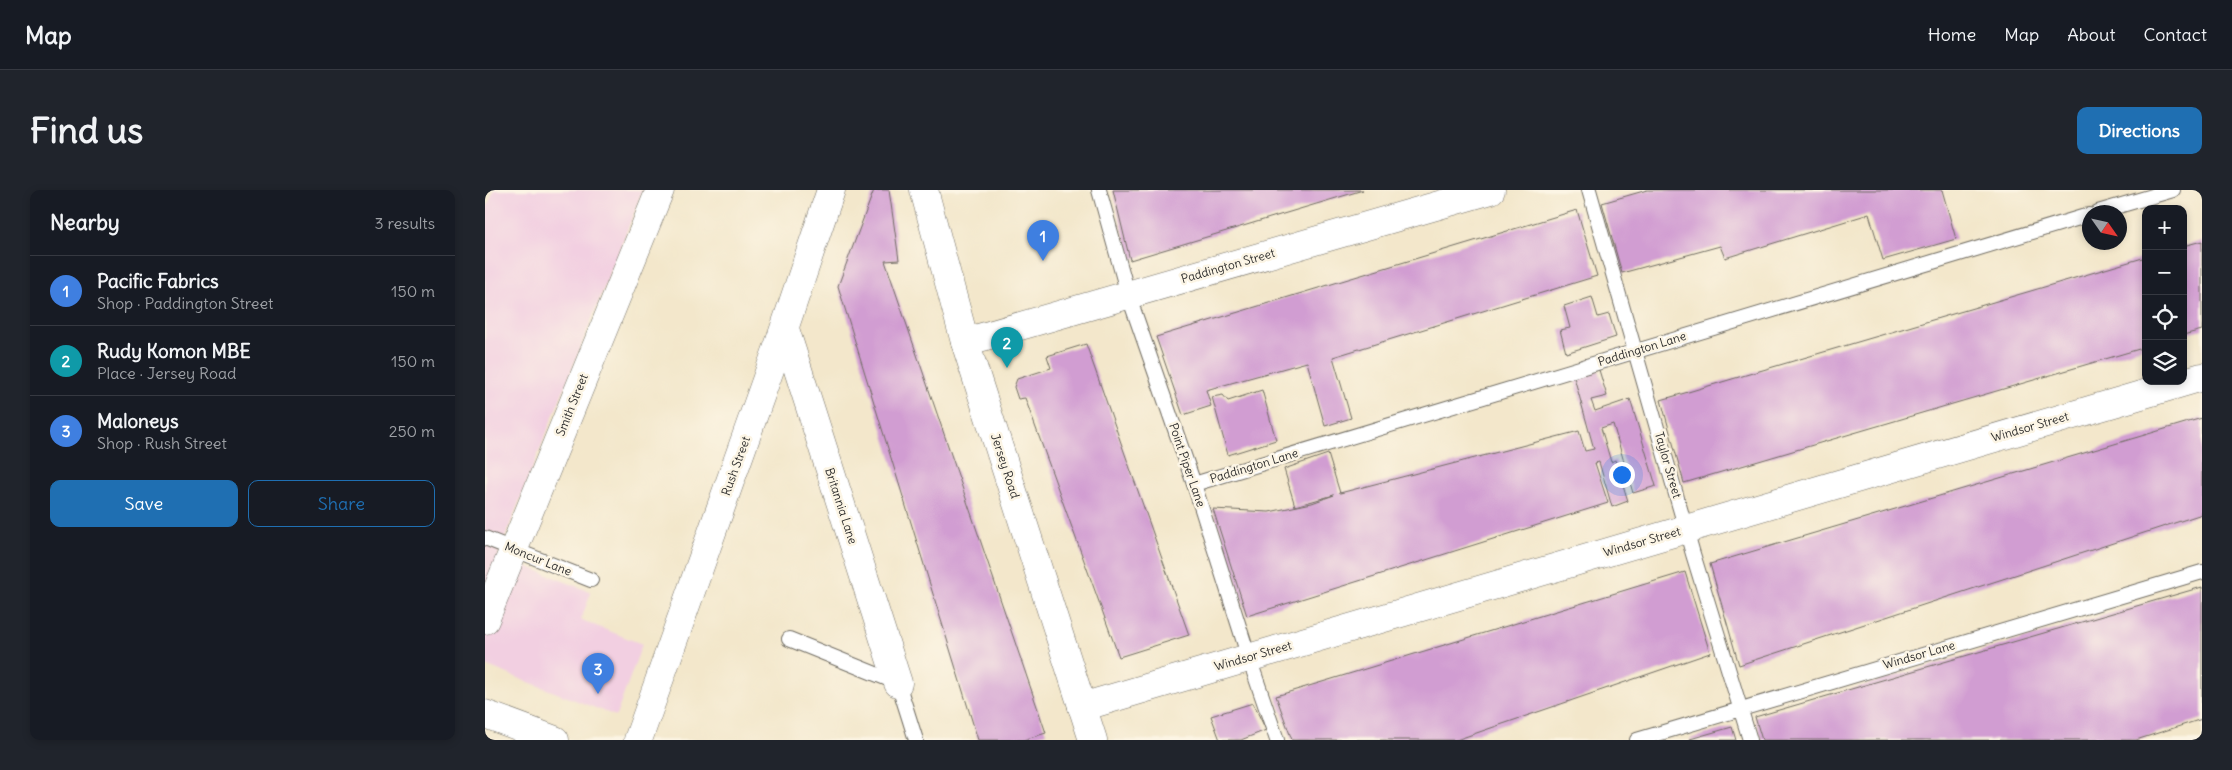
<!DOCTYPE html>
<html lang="en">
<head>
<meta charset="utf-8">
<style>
	body { margin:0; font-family:Delius,sans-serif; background:#20242c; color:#f1f3f6 }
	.controls { position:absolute; right:15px; top:15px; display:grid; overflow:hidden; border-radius:10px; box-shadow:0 2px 8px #0003 }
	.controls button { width:45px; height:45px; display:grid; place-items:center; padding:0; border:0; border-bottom:1px solid #363941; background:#171b24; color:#f1f3f6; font:25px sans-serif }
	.compass { position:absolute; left:1597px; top:15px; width:45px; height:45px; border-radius:50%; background:#171b24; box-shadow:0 2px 8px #0003; rotate:124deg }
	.you { position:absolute; left:1136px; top:284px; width:18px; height:18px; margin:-12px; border:4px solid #fff; border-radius:50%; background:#1a73e8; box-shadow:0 0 0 8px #1a73e833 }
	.badge { display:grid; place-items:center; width:32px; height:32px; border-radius:50%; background:#1f6fb2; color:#fff; font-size:16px; font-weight:700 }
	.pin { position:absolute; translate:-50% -41px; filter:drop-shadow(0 1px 2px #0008) }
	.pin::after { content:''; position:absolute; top:26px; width:18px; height:15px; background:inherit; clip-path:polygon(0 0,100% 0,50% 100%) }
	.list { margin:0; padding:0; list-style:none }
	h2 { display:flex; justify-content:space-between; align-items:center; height:65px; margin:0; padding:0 20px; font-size:21px }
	h2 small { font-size:16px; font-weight:400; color:#9ea1a6 }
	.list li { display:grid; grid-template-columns:32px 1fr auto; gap:15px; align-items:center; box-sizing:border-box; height:70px; padding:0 20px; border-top:1px solid #363941 }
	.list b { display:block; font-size:19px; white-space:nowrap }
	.list p { margin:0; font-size:16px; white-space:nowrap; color:#9ea1a6 }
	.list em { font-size:16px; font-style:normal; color:#9ea1a6 }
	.actions { display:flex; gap:10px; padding:15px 20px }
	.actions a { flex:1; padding:11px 0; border:1px solid #1f6fb2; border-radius:10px; text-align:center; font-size:18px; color:#1f6fb2 }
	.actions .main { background:#1f6fb2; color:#fff }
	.icon { flex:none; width:28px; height:28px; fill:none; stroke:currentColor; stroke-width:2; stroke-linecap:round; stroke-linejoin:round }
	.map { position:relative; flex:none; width:1717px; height:550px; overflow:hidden; border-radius:10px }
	header { display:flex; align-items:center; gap:30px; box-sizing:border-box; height:70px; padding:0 25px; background:#171b24; border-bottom:1px solid #363941 }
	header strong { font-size:24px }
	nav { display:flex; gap:28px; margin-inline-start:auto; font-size:18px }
	.intro { display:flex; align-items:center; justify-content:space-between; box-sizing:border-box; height:120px; padding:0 30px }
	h1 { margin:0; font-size:35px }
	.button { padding:12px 22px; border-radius:10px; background:#1f6fb2; color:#fff; font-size:18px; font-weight:700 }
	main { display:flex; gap:30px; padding:0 30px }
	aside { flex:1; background:#171b24; border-radius:10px; box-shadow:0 2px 8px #0003 }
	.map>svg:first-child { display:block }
	.built { fill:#f2cfe1 }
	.building { fill:#d19dd2 }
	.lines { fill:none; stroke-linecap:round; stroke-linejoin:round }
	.service-casing { stroke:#716d63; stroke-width:16 }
	.minor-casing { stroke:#716d63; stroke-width:29 }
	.tertiary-casing { stroke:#716d63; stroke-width:29 }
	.service { stroke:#fff; stroke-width:14 }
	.minor { stroke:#fff; stroke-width:28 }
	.tertiary { stroke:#fff; stroke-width:28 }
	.labels { text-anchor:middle; stroke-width:5; stroke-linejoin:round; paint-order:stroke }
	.street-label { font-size:12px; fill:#2b2b2b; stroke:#fcf5e5 }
</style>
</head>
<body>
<header>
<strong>Map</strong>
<nav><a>Home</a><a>Map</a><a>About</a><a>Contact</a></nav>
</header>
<div class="intro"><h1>Find us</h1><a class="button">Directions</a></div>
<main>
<aside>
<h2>Nearby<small>3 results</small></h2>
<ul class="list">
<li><span class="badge" style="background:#3f7fe0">1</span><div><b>Pacific Fabrics</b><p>Shop · Paddington Street</p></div><em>150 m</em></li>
<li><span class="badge" style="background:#0f9aa8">2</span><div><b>Rudy Komon MBE</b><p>Place · Jersey Road</p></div><em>150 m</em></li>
<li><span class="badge" style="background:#3f7fe0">3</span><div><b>Maloneys</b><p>Shop · Rush Street</p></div><em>250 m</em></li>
</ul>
<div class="actions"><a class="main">Save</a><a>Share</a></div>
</aside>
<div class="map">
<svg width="1717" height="550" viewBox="0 0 1717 550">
	<rect width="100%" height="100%" fill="#fcf5e5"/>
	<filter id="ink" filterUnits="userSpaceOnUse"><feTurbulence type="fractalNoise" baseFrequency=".02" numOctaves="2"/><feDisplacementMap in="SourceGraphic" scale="10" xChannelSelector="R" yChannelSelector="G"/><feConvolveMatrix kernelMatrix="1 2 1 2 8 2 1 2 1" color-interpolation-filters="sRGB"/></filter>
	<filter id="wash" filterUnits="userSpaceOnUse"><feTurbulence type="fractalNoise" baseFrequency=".0096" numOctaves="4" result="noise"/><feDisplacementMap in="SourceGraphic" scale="20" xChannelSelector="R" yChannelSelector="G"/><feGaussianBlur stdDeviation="1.12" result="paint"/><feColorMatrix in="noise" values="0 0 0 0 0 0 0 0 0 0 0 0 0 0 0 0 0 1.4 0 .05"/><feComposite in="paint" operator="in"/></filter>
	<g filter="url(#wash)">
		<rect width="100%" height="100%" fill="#f3e7cb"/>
		<!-- built -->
		<polygon class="built" points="9,0 158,0 13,365 106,402 96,430 157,454 131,526 0,475 0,23"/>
		<g id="blocks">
			<!-- building -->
			<g class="building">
				<polygon points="389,0 404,0 414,70 400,71 561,543 538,550 493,550 353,96"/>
				<polygon points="628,0 878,0 645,70"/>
				<polygon points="1162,0 1457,0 1471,49 1398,70 1384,24 1240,68 1235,56 1137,83 1117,13"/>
				<polygon points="1092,20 1112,86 848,167 866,228 840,236 822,172 721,200 726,216 698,225 671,147"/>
				<polygon points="1717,51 1717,140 1698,145 1698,56"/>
				<polygon points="1661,67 1661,157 1199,293 1176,210"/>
				<polygon points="1107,107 1113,127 1124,124 1131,147 1081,163 1075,140 1085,138 1079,116"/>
				<polygon points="601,154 704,445 634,467 540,208 533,209 529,197 532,189 566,178 562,166"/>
				<polygon points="1114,180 1122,206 1106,210 1110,221 1145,209 1171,296 1148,303 1128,234 1116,238 1126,272 1130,270 1143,311 1127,317 1114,272 1110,273 1123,313 762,426 728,319 784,322 827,313 849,305 810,316 799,279 843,264 855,303 1094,241 1100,261 1109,259 1089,187"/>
				<polygon points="777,200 791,250 743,265 727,207 738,205 743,211"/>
				<polygon points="1717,228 1717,324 1254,475 1225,374"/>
				<polygon points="1200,382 1225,463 971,550 807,550 791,506"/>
				<polygon points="1717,397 1717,529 1651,550 1277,550 1270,527"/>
				<polygon points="768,513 781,540 756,550 735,550 726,526"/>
				<polygon points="1247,537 1251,550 1205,550 1205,549"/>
			</g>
		</g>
	</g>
	<g filter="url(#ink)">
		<use href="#blocks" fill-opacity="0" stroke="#716d63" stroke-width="1"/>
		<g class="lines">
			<defs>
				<g id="service">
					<polyline points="614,0 643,104 709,294 764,468 792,550"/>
					<polyline points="1104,0 1208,364 1265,550"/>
					<polyline points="1613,22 1688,0"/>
					<polyline points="709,294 1604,25"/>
					<polyline points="0,348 106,390"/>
					<polyline points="304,449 413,493 431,550"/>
					<polyline points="1152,550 1717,382"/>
				</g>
				<g id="minor">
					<polyline points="300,139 413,493"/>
					<polyline points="480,152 1006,0"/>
					<polyline points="0,430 175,0"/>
					<polyline points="597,517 1717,187"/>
					<polyline points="153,550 294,154 346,0"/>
				</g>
				<g id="tertiary">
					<polyline points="439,0 480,152 608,550"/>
					<polyline points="0,524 70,550"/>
				</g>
			</defs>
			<!-- service casing -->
			<use href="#service" class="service-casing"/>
			<!-- minor casing -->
			<use href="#minor" class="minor-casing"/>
			<!-- tertiary casing -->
			<use href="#tertiary" class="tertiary-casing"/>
			<!-- service -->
			<use href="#service" class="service"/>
			<!-- minor -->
			<use href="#minor" class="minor"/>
			<!-- tertiary -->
			<use href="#tertiary" class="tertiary"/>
		</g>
	</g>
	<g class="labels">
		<!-- street labels -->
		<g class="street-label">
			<text transform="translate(743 76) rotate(-16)" y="4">Paddington Street</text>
			<text transform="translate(1157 159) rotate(-17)" y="4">Paddington Lane</text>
			<text transform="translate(87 215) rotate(-68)" y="4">Smith Street</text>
			<text transform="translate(1545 237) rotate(-16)" y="4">Windsor Street</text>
			<text transform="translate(702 275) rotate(71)" y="4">Point Piper Lane</text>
			<text transform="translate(1183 275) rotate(74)" y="4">Taylor Street</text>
			<text transform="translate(251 276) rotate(-70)" y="4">Rush Street</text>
			<text transform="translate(520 276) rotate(72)" y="4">Jersey Road</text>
			<text transform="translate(769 276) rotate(-17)" y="4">Paddington Lane</text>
			<text transform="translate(356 316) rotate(72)" y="4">Britannia Lane</text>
			<text transform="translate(1157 352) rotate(-16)" y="4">Windsor Street</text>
			<text transform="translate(53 369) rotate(22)" y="4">Moncur Lane</text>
			<text transform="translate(1434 465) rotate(-16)" y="4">Windsor Lane</text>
			<text transform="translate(768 466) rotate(-16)" y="4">Windsor Street</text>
		</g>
	</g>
</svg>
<div class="controls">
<button>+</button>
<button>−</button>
<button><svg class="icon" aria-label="locate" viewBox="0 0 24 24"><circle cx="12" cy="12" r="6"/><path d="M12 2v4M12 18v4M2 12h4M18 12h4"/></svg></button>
<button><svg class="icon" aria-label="layers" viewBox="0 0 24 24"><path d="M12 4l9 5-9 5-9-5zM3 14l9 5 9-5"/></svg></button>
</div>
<svg class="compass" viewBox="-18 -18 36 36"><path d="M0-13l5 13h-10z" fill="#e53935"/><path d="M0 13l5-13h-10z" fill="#9ea1a6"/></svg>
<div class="you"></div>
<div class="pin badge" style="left:558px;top:71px;background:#3f7fe0">1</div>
<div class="pin badge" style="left:522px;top:178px;background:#0f9aa8">2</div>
<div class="pin badge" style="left:113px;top:504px;background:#3f7fe0">3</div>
</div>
</main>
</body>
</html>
